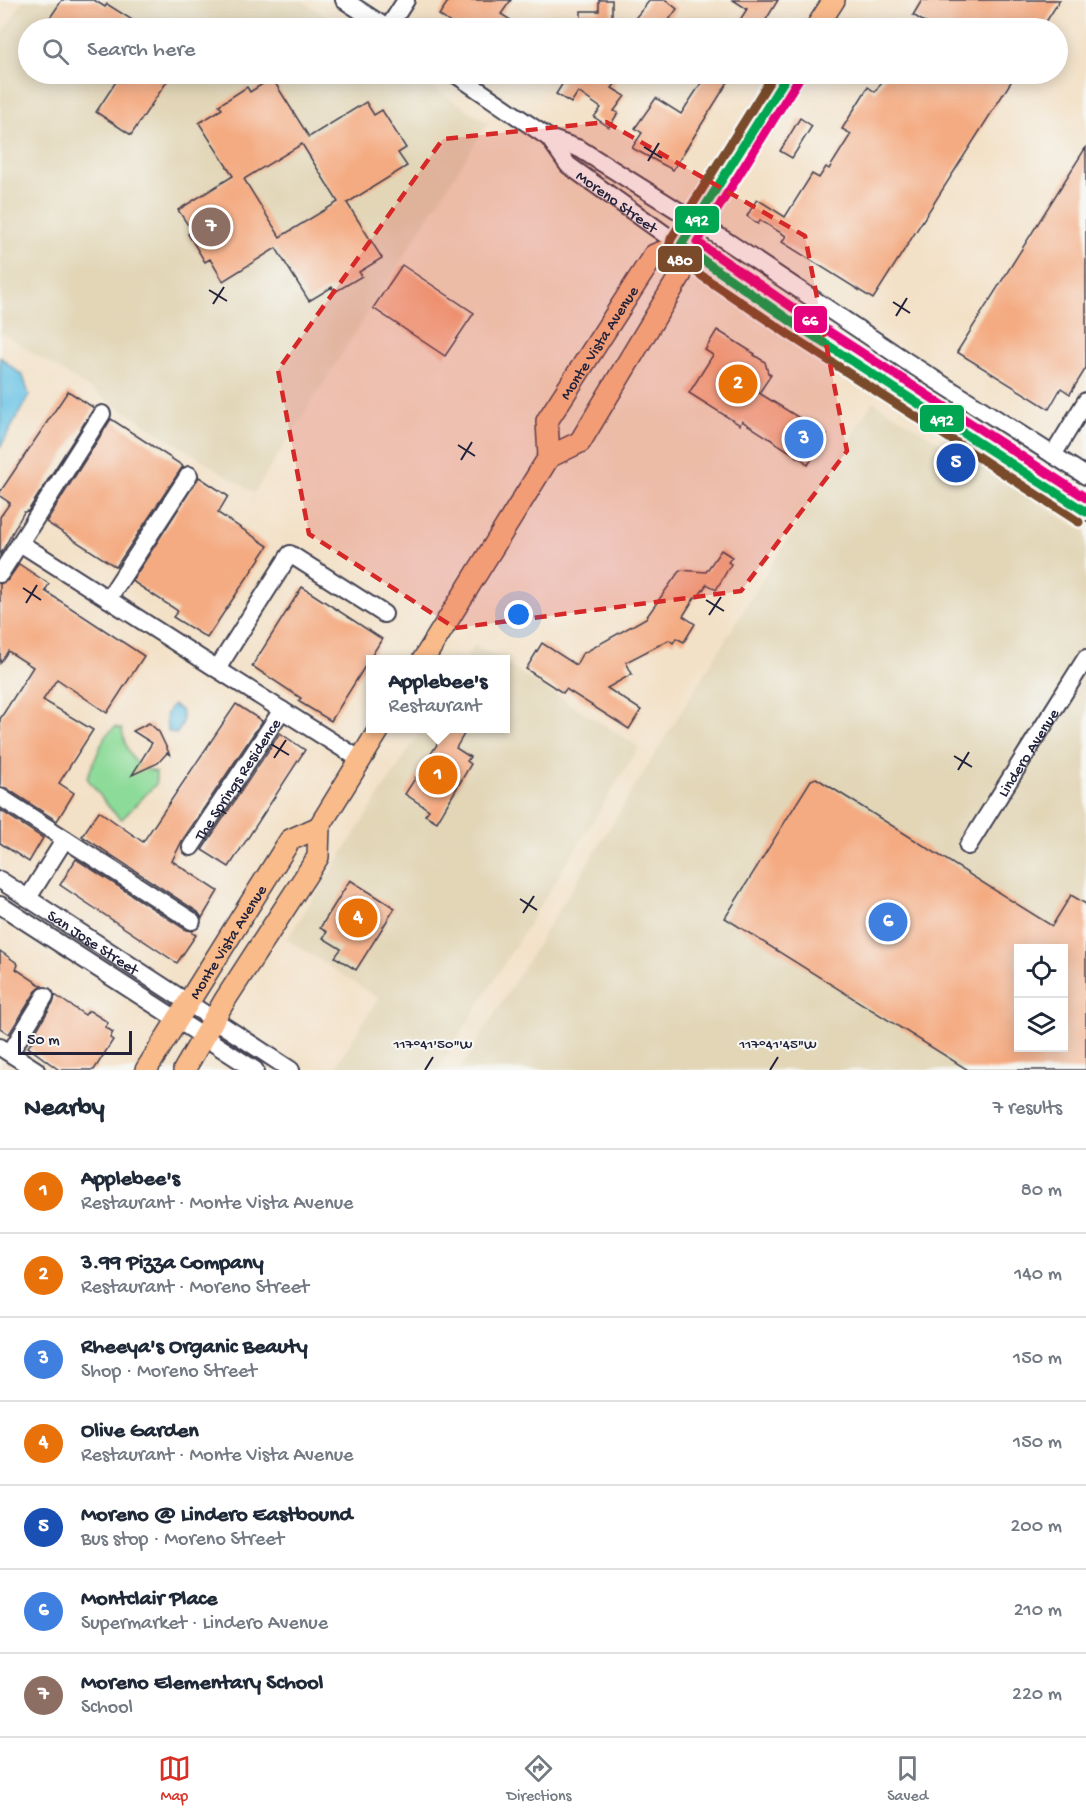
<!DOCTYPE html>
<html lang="en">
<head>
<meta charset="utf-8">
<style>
	body { margin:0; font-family:"Gochi Hand",sans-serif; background:#f6f6f7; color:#1f2937 }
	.controls { position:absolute; right:18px; bottom:18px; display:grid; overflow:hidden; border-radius:0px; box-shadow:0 3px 15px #0003 }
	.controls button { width:54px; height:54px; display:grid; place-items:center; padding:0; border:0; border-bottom:2px solid #e0e1e3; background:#fff; color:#1f2937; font:30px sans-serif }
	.scale { position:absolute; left:18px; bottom:15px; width:114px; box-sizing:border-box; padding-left:6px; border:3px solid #22223b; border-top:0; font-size:16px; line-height:21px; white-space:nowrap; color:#22223b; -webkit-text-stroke:4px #f6f6f2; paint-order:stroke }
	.you { position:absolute; left:519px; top:615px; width:21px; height:21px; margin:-15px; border:4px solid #fff; border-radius:50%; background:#1a73e8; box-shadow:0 0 0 9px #1a73e833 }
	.badge { display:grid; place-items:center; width:39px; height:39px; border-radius:50%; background:#d93025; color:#fff; font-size:20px; font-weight:700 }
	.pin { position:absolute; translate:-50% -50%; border:3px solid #fff; box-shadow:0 2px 6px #0006 }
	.popup { position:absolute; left:366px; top:655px; width:144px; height:78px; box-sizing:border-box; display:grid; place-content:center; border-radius:0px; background:#fff; filter:drop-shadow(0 2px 4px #0005); font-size:20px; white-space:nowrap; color:#747a83 }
	.popup b { font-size:22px; color:#1f2937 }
	.popup::after { content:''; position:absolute; left:50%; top:100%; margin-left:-12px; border:12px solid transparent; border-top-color:#fff }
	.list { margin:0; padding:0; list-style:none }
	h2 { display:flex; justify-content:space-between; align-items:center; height:78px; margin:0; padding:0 24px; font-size:26px }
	h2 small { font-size:20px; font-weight:400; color:#747a83 }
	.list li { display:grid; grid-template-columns:39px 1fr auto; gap:18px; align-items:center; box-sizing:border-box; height:84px; padding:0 24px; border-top:2px solid #e0e1e3 }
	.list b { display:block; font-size:22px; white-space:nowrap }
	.list p { margin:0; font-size:20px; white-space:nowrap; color:#747a83 }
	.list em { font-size:20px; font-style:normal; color:#747a83 }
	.icon { flex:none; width:33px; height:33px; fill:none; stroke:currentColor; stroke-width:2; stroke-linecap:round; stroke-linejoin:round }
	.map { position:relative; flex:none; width:1086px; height:1070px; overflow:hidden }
	.search { position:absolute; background:#fff; box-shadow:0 3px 15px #0003; left:18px; right:18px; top:18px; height:66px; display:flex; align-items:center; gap:15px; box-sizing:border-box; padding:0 21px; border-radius:33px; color:#747a83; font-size:22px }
	.sheet { height:666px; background:#fff }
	nav { display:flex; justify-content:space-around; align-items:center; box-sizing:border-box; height:84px; border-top:2px solid #e0e1e3; background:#fff; font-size:16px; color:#747a83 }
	nav a { display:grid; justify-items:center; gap:3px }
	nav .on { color:#d93025 }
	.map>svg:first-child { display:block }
	.built { fill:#e2d6b7; fill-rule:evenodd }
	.green { fill:#8ddb99; stroke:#587e6a; stroke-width:1.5 }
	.water { fill:#67c2e5; stroke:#447290; stroke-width:1.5 }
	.building { fill:#f4ab82; fill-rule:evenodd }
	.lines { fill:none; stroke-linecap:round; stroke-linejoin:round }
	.minor-casing { stroke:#413f50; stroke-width:20 }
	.major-casing { stroke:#413f50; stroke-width:24 }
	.minor { stroke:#fff; stroke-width:16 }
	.major { stroke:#fabb8b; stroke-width:21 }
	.bus-1-casing { stroke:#f6f6f2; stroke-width:14 }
	.bus-2-casing { stroke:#f6f6f2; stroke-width:14 }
	.bus-3-casing { stroke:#f6f6f2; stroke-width:14 }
	.bus-1 { stroke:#00a651; stroke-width:9 }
	.bus-2 { stroke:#7a4b2a; stroke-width:9 }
	.bus-3 { stroke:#e5007d; stroke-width:9 }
	.marked { fill:#d62828; fill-opacity:0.2; stroke:#d62828; stroke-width:4.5; stroke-dasharray:12 8; stroke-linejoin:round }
	.ticks { fill:none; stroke:#22223b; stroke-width:2 }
	.labels { text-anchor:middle; stroke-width:4.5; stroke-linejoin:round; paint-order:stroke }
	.street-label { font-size:16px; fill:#22223b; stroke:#f6f6f2 }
	.ticks-label { font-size:15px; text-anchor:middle; fill:#22223b; stroke:#f6f6f2; stroke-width:4.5; stroke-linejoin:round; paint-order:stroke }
	.line-badge { stroke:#f6f6f2; stroke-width:2 }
	.badge-label { font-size:16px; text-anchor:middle; font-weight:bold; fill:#fff }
</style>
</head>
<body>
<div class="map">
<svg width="1086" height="1070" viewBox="0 0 1086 1070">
	<rect width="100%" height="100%" fill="#f6f6f2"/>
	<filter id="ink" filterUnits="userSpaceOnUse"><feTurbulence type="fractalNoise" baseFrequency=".0167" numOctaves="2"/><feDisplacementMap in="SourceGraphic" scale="12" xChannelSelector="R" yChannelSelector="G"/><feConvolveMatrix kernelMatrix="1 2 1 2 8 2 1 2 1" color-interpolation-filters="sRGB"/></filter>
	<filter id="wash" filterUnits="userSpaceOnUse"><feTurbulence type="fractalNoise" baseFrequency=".008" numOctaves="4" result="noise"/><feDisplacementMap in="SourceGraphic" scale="24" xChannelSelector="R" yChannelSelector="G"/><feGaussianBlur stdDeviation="1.35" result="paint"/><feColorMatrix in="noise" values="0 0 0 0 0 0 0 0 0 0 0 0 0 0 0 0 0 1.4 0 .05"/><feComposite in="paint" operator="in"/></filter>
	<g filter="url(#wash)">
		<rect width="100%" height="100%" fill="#f3e1c7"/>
		<!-- built -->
		<g class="built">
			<polygon points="23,0 301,0 344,28 28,28 28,74 412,74 488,123 254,493 0,332 0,38"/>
			<path d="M873 401 1086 533V1070H460ZM1018 948H1064V1048H1018Z"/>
			<polygon points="475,645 498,659 466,659"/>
			<polygon points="506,664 639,747 438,1070 334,1070 378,998 287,939 422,729 506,728"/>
		</g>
		<!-- green -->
		<path class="green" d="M115 727 122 729C125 750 134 768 156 772V784L122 819C109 811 98 791 87 778L105 736Z"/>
		<!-- water -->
		<g class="water">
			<polygon points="0,357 23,376 29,395 0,448"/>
			<path d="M173 705 181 710C184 720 183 726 176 734L168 731C166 721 164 712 173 705Z"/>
		</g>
		<g id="blocks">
			<!-- building -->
			<g class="building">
				<polygon points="62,0 94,0 105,7 107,4 145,28 43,28"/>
				<polygon points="449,0 511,0 501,14 523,28 458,28 439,15"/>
				<polygon points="599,0 612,0 612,28 581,28 581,11 599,11"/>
				<polygon points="650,0 666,0 677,9 663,28 627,28"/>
				<polygon points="733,0 778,0 761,28 735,28 747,9"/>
				<polygon points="922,0 1060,0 1042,28 934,28 913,15"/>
				<polygon points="121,74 172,74 131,135 96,112"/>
				<polygon points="548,74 602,74 616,83 612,88 625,96 614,111 618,113 609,127 594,117 601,108 578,92 571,103 556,94 563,83"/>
				<polygon points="707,74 733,74 673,170 632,148 642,133 635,128 656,98 681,114"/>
				<polygon points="887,74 1016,74 873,299 782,242 786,236 760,220 758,224 747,216 757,199 785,217 812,174 819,178 826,167 829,169 851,134 842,129 858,103 868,87 875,92"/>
				<path d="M272 78 309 137 366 102 374 115 382 110 406 148 398 153 407 166 347 203 382 258 359 272 362 276 335 292 332 287 309 301 276 248 223 281 210 259 205 262 188 234 192 231 178 210 233 176 199 123 222 109 219 105 247 87 250 92ZM302 144 338 202 280 237 244 179Z"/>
				<polygon points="800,118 812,126 792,158 780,151"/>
				<polygon points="1086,147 1086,368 1070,394 1061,388 1049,409 957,352"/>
				<polygon points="402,265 474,313 445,356 373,308"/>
				<polygon points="717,330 755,354 754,355 765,362 768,373 771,375 759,393 827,435 808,465 803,460 742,421 740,425 689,393 713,355 705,350"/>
				<polygon points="68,391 94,408 28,511 24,512 0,555 0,517 10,503 0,496 0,492"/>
				<polygon points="111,419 183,466 116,567 46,522"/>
				<polygon points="199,477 228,496 218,513 268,546 207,638 173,617 178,611 132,581"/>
				<polygon points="721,550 732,557 728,562 731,564 716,590 707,584 698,597 695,597 683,616 695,624 684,642 676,638 673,643 669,640 626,662 632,674 607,688 641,710 629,729 566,689 563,693 526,669 542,643 576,665 582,654 646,618 680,570 706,572"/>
				<polygon points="19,564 49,584 45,591 144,656 107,713 57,679 43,700 93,730 59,783 74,793 57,821 6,788 0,787 0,719 33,667 8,651 0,663 0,584 8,580"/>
				<polygon points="302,587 382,639 331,721 298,701 301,698 252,666"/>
				<polygon points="236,704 262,721 182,841 172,861 218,891 202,918 198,912 82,836 99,811 143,842"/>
				<polygon points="149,723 159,732 170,755 167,753 158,763 132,775 152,743 133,731"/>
				<polygon points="447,729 454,729 464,734 456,748 470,757 467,761 471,764 437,822 425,815 429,810 405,794"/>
				<polygon points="280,733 305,750 229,867 202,850"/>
				<path d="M816 778 1052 926 1071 895 1086 904V1070H968L725 918 811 780ZM1018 948H1064V1047H1018Z"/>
				<polygon points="0,810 43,838 29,862 0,843"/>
				<polygon points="76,859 186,930 193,931 192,933 196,935 177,963 60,885"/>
				<polygon points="350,880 395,908 356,970 335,957 341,949 323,938 327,932 320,928"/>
				<polygon points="0,951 17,963 18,965 16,969 42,986 36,991 9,1034 0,1028"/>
				<polygon points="55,995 85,1015 88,1011 90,1011 106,1021 108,1023 105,1027 113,1032 110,1038 113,1040 94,1070 59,1070 28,1047 38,1032 36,1031 54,1001"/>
			</g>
		</g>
	</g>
	<g filter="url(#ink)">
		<use href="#blocks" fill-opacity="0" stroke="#413f50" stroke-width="1.5"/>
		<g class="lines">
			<defs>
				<g id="minor">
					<polyline points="344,0 387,28"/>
					<polyline points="388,28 406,0"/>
					<polyline points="455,74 549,138 580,149 728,242 906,361 1086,476"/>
					<path id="s1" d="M549 138 568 165 709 266 960 432 1086 512"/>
					<polyline points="102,414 20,543 108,599"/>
					<polyline points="1053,455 1086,401"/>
					<polyline points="189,475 108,599 217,669"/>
					<polyline points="0,574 20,543"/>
					<polyline points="361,760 217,669 290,554 384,614"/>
					<polyline points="0,797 65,839"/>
					<path id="s2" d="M968 846 1086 658"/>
					<path id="s3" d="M191 847 282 710"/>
					<path id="s4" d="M0 880 291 1070"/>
					<polyline points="28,898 65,839 192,921"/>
					<polyline points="0,905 255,1070"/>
					<polyline points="0,1047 36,1070"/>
					<polyline points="10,1053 45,996"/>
				</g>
				<g id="major">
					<polyline points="816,28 834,0"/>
					<path id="s5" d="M549 457 547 421 654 255 681 245"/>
					<polyline points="423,660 549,457 580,442 681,274 681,245 788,74"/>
					<path id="s6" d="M146 1070 290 840 319 827"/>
					<polyline points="184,1070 225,1000 318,857 319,827 380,728"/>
				</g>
			</defs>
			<!-- minor casing -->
			<use href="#minor" class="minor-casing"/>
			<!-- major casing -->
			<use href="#major" class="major-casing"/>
			<!-- minor -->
			<use href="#minor" class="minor"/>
			<!-- major -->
			<use href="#major" class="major"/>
			<defs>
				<polyline id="bus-1" points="788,74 681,245 795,324 1086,512"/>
				<polyline id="bus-2" points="774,74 671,239 669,247 672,253 702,276 788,334 1079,522"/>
				<polyline id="bus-3" points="798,80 697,242 802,314 1086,498"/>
			</defs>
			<!-- bus-1 casing -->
			<use href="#bus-1" class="bus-1-casing"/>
			<!-- bus-2 casing -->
			<use href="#bus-2" class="bus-2-casing"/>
			<!-- bus-3 casing -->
			<use href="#bus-3" class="bus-3-casing"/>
			<!-- bus-1 -->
			<use href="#bus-1" class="bus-1"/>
			<!-- bus-2 -->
			<use href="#bus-2" class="bus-2"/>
			<!-- bus-3 -->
			<use href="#bus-3" class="bus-3"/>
		</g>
	</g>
	<!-- marked area -->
	<path class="marked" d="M606 122 805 236 847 451 741 591 455 628 309 534 278 370 443 139Z"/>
	<!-- ticks -->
	<path class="ticks" d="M644 147 662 158M648 161 659 143M209 290 227 301M893 302 910 313M213 304 224 287M896 316 907 298M458 445 475 456M461 460 472 442M23 588 41 600M706 600 724 611M26 603 37 585M709 615 721 597M271 744 289 755M954 756 972 767M274 758 286 740M958 770 969 752M520 899 537 910M523 913 534 896M425 1070 433 1057M770 1070 778 1057"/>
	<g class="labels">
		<!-- street labels -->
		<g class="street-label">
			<text dy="6" stroke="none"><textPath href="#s1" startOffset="94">Moreno Street</textPath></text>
			<text dy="6" stroke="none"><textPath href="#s5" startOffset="130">Monte Vista Avenue</textPath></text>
			<text dy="6" stroke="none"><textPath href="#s2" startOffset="111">Lindero Avenue</textPath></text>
			<text dy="6" stroke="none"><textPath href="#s3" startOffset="82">The Springs Residence</textPath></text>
			<text dy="6" stroke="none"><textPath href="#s6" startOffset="152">Monte Vista Avenue</textPath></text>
			<text dy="6" stroke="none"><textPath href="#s4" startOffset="112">San Jose Street</textPath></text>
		</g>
	</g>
	<g class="ticks-label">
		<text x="433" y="1048">117°41'50"W</text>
		<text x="778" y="1048">117°41'45"W</text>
	</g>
	<g class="line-badge">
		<rect x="674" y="205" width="46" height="29" rx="6" fill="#00a651"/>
		<rect x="657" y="245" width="46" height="28" rx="6" fill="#7a4b2a"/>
		<rect x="793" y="305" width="35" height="29" rx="6" fill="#e5007d"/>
		<rect x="919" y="404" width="46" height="29" rx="6" fill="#00a651"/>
	</g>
	<g class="badge-label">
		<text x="697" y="225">492</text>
		<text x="680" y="265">480</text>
		<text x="810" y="325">66</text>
		<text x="942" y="425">492</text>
	</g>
</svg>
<div class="controls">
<button><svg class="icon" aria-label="locate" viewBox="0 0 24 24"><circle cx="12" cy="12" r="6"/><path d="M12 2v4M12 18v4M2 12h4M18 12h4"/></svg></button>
<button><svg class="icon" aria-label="layers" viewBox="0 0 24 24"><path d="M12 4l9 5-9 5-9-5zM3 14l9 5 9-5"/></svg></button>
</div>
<div class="scale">50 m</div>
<div class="you"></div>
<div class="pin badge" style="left:438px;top:775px;background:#e8710a">1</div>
<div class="popup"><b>Applebee's</b>Restaurant</div>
<div class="pin badge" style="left:738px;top:384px;background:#e8710a">2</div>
<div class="pin badge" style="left:804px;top:439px;background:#3f7fe0">3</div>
<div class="pin badge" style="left:358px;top:918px;background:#e8710a">4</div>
<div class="pin badge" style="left:956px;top:463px;background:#1a4fb4">5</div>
<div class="pin badge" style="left:888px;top:922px;background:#3f7fe0">6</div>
<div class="pin badge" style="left:211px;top:227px;background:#8d6e63">7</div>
<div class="search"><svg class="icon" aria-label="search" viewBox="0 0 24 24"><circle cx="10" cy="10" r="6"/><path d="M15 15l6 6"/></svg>Search here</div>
</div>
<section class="sheet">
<h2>Nearby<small>7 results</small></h2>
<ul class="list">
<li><span class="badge" style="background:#e8710a">1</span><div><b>Applebee's</b><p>Restaurant · Monte Vista Avenue</p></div><em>80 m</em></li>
<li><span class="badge" style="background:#e8710a">2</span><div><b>3.99 Pizza Company</b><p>Restaurant · Moreno Street</p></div><em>140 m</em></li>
<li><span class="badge" style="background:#3f7fe0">3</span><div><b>Rheeya's Organic Beauty</b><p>Shop · Moreno Street</p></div><em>150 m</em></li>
<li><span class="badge" style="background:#e8710a">4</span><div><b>Olive Garden</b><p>Restaurant · Monte Vista Avenue</p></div><em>150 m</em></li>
<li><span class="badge" style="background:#1a4fb4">5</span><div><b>Moreno @ Lindero Eastbound</b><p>Bus stop · Moreno Street</p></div><em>200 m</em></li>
<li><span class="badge" style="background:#3f7fe0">6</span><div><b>Montclair Place</b><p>Supermarket · Lindero Avenue</p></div><em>210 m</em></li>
<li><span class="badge" style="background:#8d6e63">7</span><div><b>Moreno Elementary School</b><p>School</p></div><em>220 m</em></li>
</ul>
</section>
<nav>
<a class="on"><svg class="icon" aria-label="map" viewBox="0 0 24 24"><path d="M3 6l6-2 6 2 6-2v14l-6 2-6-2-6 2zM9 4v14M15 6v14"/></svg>Map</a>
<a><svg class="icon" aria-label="directions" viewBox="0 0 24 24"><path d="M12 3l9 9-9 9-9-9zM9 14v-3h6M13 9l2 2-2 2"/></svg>Directions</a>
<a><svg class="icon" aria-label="saved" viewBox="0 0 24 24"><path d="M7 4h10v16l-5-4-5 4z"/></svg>Saved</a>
</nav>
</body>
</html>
